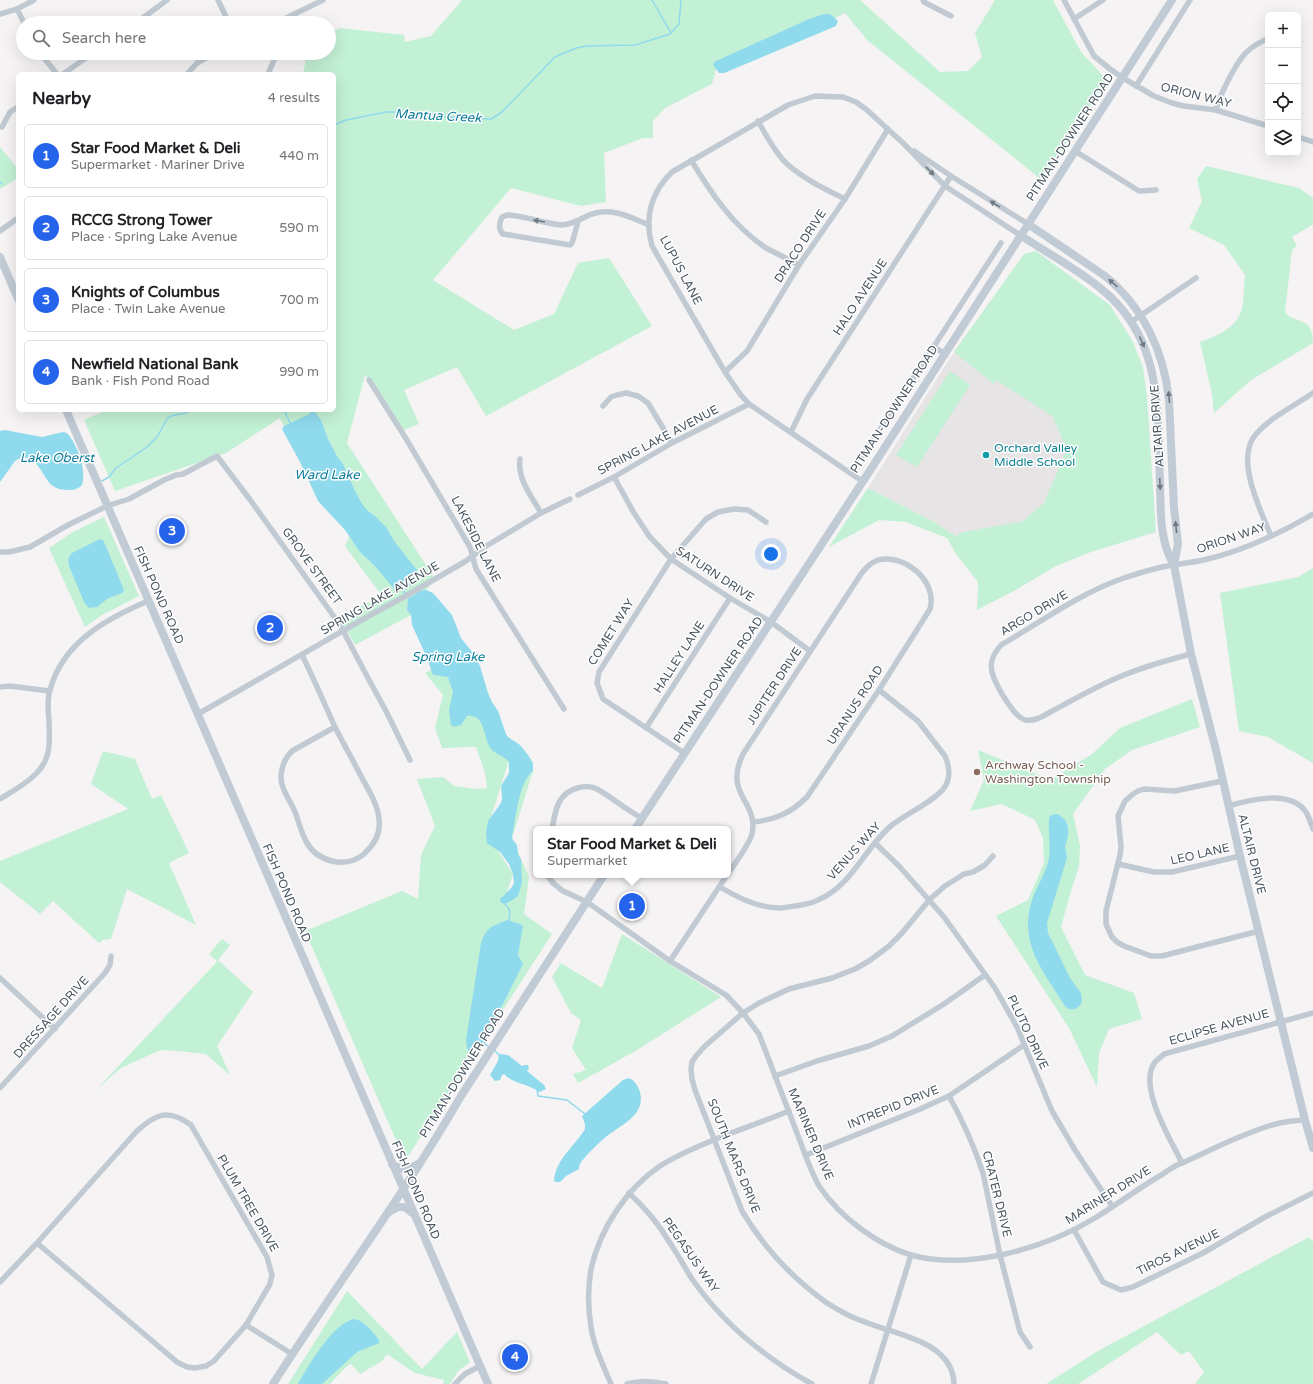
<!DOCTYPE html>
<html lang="en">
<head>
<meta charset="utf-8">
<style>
	body { margin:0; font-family:"Varela Round",sans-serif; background:#f2f2f2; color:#202124 }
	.controls { position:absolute; right:12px; top:12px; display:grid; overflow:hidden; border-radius:6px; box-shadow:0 4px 16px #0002 }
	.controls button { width:36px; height:36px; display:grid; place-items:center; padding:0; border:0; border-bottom:1px solid #e0e0e0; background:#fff; color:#202124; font:20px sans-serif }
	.you { position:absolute; left:771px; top:554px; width:14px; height:14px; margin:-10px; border:3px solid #fff; border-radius:50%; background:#1a73e8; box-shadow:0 0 0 6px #1a73e833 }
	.badge { display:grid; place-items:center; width:26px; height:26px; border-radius:50%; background:#2563eb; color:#fff; font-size:13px; font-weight:700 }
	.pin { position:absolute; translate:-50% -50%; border:2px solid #fff; box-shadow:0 1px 4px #0006 }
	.popup { position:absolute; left:533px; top:826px; width:198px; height:52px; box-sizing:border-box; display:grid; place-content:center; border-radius:6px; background:#fff; filter:drop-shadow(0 1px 3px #0005); font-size:13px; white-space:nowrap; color:#757577 }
	.popup b { font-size:15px; color:#202124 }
	.popup::after { content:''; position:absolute; left:50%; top:100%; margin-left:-8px; border:8px solid transparent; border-top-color:#fff }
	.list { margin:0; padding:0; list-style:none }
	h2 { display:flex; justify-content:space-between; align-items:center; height:52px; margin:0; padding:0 16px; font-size:17px }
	h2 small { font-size:13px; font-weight:400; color:#757577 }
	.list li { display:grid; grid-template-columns:26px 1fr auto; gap:12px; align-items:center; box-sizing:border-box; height:64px; margin:0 8px 8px; padding:0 8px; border:1px solid #e0e0e0; border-radius:6px }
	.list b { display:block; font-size:15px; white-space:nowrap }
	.list p { margin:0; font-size:13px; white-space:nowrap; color:#757577 }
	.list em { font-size:13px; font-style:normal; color:#757577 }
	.icon { flex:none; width:22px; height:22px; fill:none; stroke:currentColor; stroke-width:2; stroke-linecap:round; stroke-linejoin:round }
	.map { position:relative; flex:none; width:1313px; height:1384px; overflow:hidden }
	.search { position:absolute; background:#fff; box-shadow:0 4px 16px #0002; left:16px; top:16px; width:320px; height:44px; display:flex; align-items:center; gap:10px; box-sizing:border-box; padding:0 14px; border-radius:22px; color:#757577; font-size:15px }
	.panel { position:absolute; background:#fff; box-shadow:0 4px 16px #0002; left:16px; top:72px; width:320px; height:340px; border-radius:6px }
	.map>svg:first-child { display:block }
	.education { fill:#e6e4e5 }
	.green { fill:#c3f1d5 }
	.water { fill:#90daee }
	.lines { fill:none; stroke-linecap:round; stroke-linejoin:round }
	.stream { stroke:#90daee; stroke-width:1.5 }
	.street { stroke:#c1cad2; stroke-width:5.5 }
	.secondary { stroke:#c1cbd6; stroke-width:8 }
	.oneway { fill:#6e7983 }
	.oneway2 { fill:#6e7984 }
	.culture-dot { fill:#0f9aa8; stroke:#fff; stroke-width:1.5 }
	.education-dot { fill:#8d6e63; stroke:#fff; stroke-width:1.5 }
	.labels { text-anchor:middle; stroke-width:3; stroke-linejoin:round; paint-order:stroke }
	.street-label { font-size:12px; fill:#4a5661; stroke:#fff }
	.culture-label { font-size:12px; fill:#0d838f; stroke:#fff; text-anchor:start }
	.education-label { font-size:12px; fill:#785e54; stroke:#fff; text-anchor:start }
	.water-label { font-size:13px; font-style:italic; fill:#0c7c9b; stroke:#fff }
</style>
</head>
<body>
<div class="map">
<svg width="1313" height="1384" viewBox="0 0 1313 1384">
	<rect width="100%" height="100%" fill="#f5f3f3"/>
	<!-- education -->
	<polygon class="education" points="1036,251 1140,514 957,537 934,522 868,488 954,352 1024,254"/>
	<!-- green -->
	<g class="green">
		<polygon points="462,0 860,0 940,72 968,71 982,57 975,33 995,0 1053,0 1081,52 1107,80 1042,180 867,40 845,13 835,18 836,26 724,73 716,69 712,84 665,108 653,121 653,138 643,138 604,153 606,202 581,206 511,188 433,280 514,330 554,314 578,263 609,258 652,326 486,416 457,367 404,390 419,424 401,431 365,375 347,443 435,579 426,590 407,605 411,615 355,645 339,617 382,596 345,546 351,532 318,493 280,418 226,453 115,491 84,420 107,410 334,410 334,74 303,74 307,53 329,53 329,33 340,28 404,35 405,42 431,36"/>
		<polygon points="0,147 18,169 18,178 0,189"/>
		<path d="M1206 166 1299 188 1313 198V226L1312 225 1292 237 1297 246 1292 250 1285 312C1295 325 1313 315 1313 343L1251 380 1214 413 1212 394 1200 342C1217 336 1234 329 1241 312 1244 304 1244 283 1245 275L1224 245 1189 228 1202 201 1197 179Z"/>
		<polygon points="1036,251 1110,305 1133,342 1143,367 1147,397 1156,532 1091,552 1056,566 1014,591 977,610 978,582 956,554 947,538 906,522 879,520 829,547 868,488 934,522 957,537 959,533 1023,521 1044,503 1067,449 1052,416 996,380 994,384 954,352 1024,254"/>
		<polygon points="950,371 970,385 917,467 896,455"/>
		<polygon points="104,517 139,596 102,615 85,627 49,548 73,532"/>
		<polygon points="1313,568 1313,763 1268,737 1239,731 1220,593 1298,577"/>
		<polygon points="438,666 454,678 452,720 478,714 509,760 486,833 513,874 503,903 518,896 504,829 523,751 533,771 512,838 529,877 524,914 552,934 405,1161 305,931 402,891 418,899 421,855 435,826 417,779 443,777 454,786 477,789 487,788 485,773 476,747 442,748 435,728 443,695 425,673"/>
		<polygon points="1192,699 1200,727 1132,750 1105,769 1073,814 1080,846 1079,866 1071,891 1061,927 1085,975 1134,993 1142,1019 1109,1029 1099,1053 1097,1087 1069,1028 996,916 1028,900 1044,863 1043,838 1035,820 1002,804 970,811 984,780 978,750 1051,780 1092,754 1120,728"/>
		<polygon points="103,751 135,759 152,799 161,795 189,853 169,863 196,925 127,889 111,939 103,940 99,943 53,901 40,914 0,882 0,861 128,809 91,784"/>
		<polygon points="622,934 721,997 637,1050 578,1083 573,1074 586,1070 572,1048 581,1020 571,1013 552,977 561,963 602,988"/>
		<polygon points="222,939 230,945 218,960 253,992 217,1046 230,1075 206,1054 167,1050 158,1051 121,1068 96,1090 214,965 217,961 209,954"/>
		<polygon points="1309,1237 1313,1242 1313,1384 1195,1384 1204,1372 1189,1351 1181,1355 1157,1332 1078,1384 1046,1384 1098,1351"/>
		<polygon points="347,1291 422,1369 457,1332 470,1362 458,1371 450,1384 443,1384 444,1380 415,1373 387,1354 382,1361 360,1374 351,1364 345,1368 330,1384 288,1384"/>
	</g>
	<!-- water -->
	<g class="water">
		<polygon points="824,14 830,14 838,21 836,26 724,73 719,73 713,65 714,62 809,19"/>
		<polygon points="310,411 314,411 321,420 328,439 338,458 343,464 355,491 362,504 368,511 375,516 386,527 394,541 417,570 417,577 413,583 406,589 395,590 374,565 360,552 345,530 318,501 301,464 282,429 284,426 310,414"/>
		<path d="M5 430 42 437 63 432 67 433C77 444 87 470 82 485 78 489 74 490 68 490 63 490 57 489 53 486 42 479 36 447 15 461L0 482V431Z"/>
		<path d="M100 539 103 540 105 544 124 590 122 593 107 599 97 607 89 608 85 604 69 566C68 560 68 557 72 553Z"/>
		<path d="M420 591 426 590 433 593 452 615 461 638 473 653 480 666 488 693 492 702 498 711 506 734 508 737 520 745 528 755 533 763V771C518 783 516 819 512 837L513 840 517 845 518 854 521 860 522 883 518 896 514 899 507 903H501L500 899 512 887 514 883 513 874 509 864 500 852 487 843 486 833 488 821 501 803 502 798 501 786 509 773V762C504 756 495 754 491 749 483 739 486 713 467 716L461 725 454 727 451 725 449 710 453 692 448 677 433 675 427 658 412 625 411 615 407 610 408 599Z"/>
		<path d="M1058 814 1065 820 1068 827V836L1065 846 1067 858 1047 923 1048 933 1053 943 1070 978 1081 993 1082 1000 1081 1004C1077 1009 1071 1012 1065 1006 1044 972 1018 944 1032 900 1037 886 1046 873 1049 858 1051 846 1048 831 1049 818L1051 815Z"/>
		<path d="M507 920 520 924 523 926 518 955 523 964 503 1004 488 1027 483 1042 478 1049 469 1051 467 1048 466 1040 481 943C487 926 492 927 507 920Z"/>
		<path d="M499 1054 508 1055 522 1066 525 1065H528L529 1068 527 1071 544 1085 546 1089 539 1092C529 1084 513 1084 504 1074L502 1075 500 1080 495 1081 490 1075 498 1061Z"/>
		<path d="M629 1078C635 1081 638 1086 640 1092 646 1115 621 1125 607 1136 599 1142 593 1149 586 1156 583 1160 579 1163 579 1169L566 1176 560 1182H556L554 1181C555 1160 575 1146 585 1129V1124L582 1116 623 1080Z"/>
		<path d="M354 1319C365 1321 372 1331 379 1340V1343L357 1352 322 1384H298C308 1366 333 1323 354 1319Z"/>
	</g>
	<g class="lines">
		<!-- stream -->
		<g class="stream">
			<polyline points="652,0 671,33"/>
			<polyline points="334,125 346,120 386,112 393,112 417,115 463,118 491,119 502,112 555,57 576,48 587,46 635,45 670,34 679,24 681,0"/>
			<polyline points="0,182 2,184"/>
			<polyline points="284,410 291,425"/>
			<polyline points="102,481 109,477 116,468 147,447 157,437 167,419 171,416 186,413 190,410"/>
			<polyline points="401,588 410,599"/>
			<path d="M504 903C511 909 510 912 509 921"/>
			<polyline points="483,1039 485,1044 489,1047"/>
			<polyline points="494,1050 500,1056"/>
			<polyline points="537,1089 538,1096 567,1100 585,1114"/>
		</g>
		<!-- street -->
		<g class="street">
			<polyline points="218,0 229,23"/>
			<polyline points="923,0 924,2 951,16"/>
			<polyline points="1064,0 1094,56 1110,69 1123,78 1154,96 1172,103 1184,106 1216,110 1268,126"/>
			<polyline points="17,9 24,23"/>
			<polyline points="0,14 17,9 34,0"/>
			<polyline points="1074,19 1103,0"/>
			<polyline points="136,23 167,0"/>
			<polyline points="276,23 323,0"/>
			<polyline points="40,53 57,74"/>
			<polyline points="63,74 93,53"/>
			<polyline points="187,74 197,63 215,53"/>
			<polyline points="268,74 277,53"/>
			<polyline points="1136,86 1190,0"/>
			<path d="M1216 110C1219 96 1238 58 1249 50 1254 45 1262 42 1268 38"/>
			<path d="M758 121C766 135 774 151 786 163 802 178 825 189 845 199"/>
			<polyline points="2,127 10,112 18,107"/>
			<polyline points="1298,137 1313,142"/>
			<polyline points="914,151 951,176 1028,224"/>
			<polyline points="1075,151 1139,191 1156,190"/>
			<path d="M691 160C711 193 733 226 766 248 777 254 788 259 799 265"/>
			<path d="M578 222 572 243 570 245 503 234C498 229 499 223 502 217L507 215C525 216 543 223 561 225 571 225 579 220 587 216 610 206 628 216 649 225"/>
			<polyline points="0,231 18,218"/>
			<polyline points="1131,322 1196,278"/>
			<polyline points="933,347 944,353"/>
			<polyline points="725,372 747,351 799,265 845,199 888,129"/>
			<polyline points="369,380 405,437 470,547 476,569 564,709"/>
			<polyline points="603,406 611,397 617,395 626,393 638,396 648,403 672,443"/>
			<polyline points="791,432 807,399 951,176"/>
			<polyline points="862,457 1001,243"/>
			<path d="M520 459C517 479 532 497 541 513"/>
			<polyline points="614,477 634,513 649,536 671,559 730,598 771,622 810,651"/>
			<path d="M862 481 749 404 740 394 725 372 652 246C644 218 651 192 672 172L788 105 815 96 843 97 856 102 867 110 903 143 945 186 1020 235"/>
			<polyline points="578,495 614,477 672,443 749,404"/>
			<path d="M1271 536C1261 511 1234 459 1256 434 1271 417 1294 406 1313 393"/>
			<polyline points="0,552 9,552 30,547 68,525 107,506 129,499 164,480 176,475 183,474 217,456 251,501 340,625 368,678 387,713 410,760"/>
			<path d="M1191 654C1168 660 1146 666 1124 675 1101 684 1078 697 1056 709 1047 713 1037 722 1026 720 1015 719 998 688 994 678 988 665 992 655 1001 645 1041 622 1080 593 1124 578 1136 574 1149 570 1162 567 1176 564 1190 563 1204 560 1243 551 1279 534 1313 514"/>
			<path d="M302 655C314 679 324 703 335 727 344 745 354 762 363 780 370 792 378 806 379 819 381 833 374 845 364 854 346 869 318 862 307 843 301 833 299 822 295 812 290 800 280 788 281 775 282 765 285 758 292 751L335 727"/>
			<polyline points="0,687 10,686 49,691"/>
			<polyline points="198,714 374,613 404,597 466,561 483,548 541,513 570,499"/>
			<polyline points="646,728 730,598"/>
			<polyline points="684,753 603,699 597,683 599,672 671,559 706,519 718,512 734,509 748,510 766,522"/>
			<polyline points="1222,781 1175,791 1144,789 1138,791 1133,794 1125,801 1118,816 1121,847 1120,855 1106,911 1106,924 1112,937 1117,942 1124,946 1151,956 1162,956 1259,931"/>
			<path d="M0 799C21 786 48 773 49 745 50 737 49 729 49 721 48 711 47 699 50 690 63 642 106 619 148 601"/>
			<path d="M1228 806C1249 800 1290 789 1306 812 1309 817 1311 824 1313 829"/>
			<path d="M552 829C554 820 555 807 561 799 568 789 586 783 597 789 613 798 626 810 642 818"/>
			<polyline points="875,843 899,866 944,917 995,988 1017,1027 1052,1111 1075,1150 1112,1206"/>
			<polyline points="1118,864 1154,872 1172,872 1240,856"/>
			<path d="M728 874C734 865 750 843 752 834 759 801 723 795 743 754L861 574C866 568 870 563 878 560 904 553 938 581 930 609L879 690 807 797C791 813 775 820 753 822"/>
			<path d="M547 875 553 883 563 891 587 902 670 961 726 995 743 1013 759 1034C772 1067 784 1100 797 1133 804 1151 810 1170 819 1186 830 1202 846 1218 861 1229 876 1240 894 1250 911 1255 968 1271 1046 1248 1095 1218 1118 1204 1140 1187 1163 1174 1169 1170 1175 1165 1182 1163 1200 1155 1218 1146 1237 1138 1262 1128 1277 1121 1305 1120"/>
			<path d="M720 887C738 898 758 908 779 908 786 908 794 906 801 905 806 904 813 903 818 900 852 886 865 847 892 825 906 814 936 800 944 788 951 778 950 768 945 756L918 721 879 690"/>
			<polyline points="670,961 727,875"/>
			<polyline points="0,978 55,1029"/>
			<polyline points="775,1076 817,1061 869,1046 892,1036 944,1004 985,975"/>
			<polyline points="0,1088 105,973 110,965 111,956"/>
			<path d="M949 1096C963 1121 974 1146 983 1173L1000 1255 1020 1332 1030 1347"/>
			<polyline points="806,1155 918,1110 949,1096 1024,1045"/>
			<path d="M1182 1163C1171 1140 1137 1086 1155 1062 1157 1059 1162 1057 1164 1054L1313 1013"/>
			<path d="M629 1193C644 1207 658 1223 668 1240 677 1253 684 1266 692 1279 723 1323 765 1358 812 1384"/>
			<polyline points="1074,1230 1103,1282 1121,1290 1133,1287 1203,1253 1265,1217 1313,1193"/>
			<path d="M0 1282 37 1243 136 1132C155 1114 168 1108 191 1125L267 1257 272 1275 270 1284 246 1325 214 1361 206 1366 195 1368 187 1367 177 1362 37 1243"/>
			<polyline points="246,1325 292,1354"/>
			<polyline points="455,1384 465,1374 480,1366"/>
			<path d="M611 1384C603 1365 594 1347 591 1327 588 1309 588 1287 591 1269 600 1229 626 1189 660 1166 680 1153 702 1145 723 1136 745 1128 767 1120 789 1111"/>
			<path d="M627 1384C640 1380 653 1381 666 1384"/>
			<polyline points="871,1384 911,1255"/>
			<path d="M954 1384C953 1341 896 1335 865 1322 852 1318 838 1310 827 1303 792 1278 764 1248 742 1211L695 1090 692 1079 691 1069 692 1062 696 1056 705 1046 743 1013 759 1003 789 989 832 978 855 969 869 961 889 946 902 933 930 899 945 886 964 874 973 872 985 865 993 856"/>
		</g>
		<!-- secondary -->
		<g class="secondary">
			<path d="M1028 224 1105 276C1143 307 1164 351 1169 400L1174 508 1178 544 1174 565"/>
			<path d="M1020 235C1046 252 1075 268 1099 287 1164 338 1157 409 1160 482 1161 510 1159 541 1174 565L1191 654 1216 750 1240 856 1305 1120 1313 1148"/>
			<polyline points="0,257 18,299"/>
			<polyline points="66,410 488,1384"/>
			<polyline points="635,829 871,469 1172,0"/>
			<path d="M392 1164C402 1171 408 1170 418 1164"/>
			<path d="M389 1212C399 1206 403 1204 412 1213"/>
			<path d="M273 1384C335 1287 404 1195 461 1096L604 875"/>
		</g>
	</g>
	<!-- one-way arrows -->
	<defs><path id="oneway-solid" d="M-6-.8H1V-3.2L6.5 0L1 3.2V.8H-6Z"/></defs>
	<g class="oneway">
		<use href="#oneway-solid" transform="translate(930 171) rotate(46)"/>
		<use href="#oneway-solid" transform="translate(995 204) rotate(-148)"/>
		<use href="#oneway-solid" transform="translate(539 221) rotate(-170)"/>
	</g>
	<g class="oneway2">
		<use href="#oneway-solid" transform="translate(1113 283) rotate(-139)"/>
		<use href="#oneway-solid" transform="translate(1142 342) rotate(66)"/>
		<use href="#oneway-solid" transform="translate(1169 397) rotate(-95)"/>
		<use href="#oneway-solid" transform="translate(1160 484) rotate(87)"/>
		<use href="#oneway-solid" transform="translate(1176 527) rotate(-96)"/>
	</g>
	<!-- markers -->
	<circle class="culture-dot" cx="986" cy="455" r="4"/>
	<circle class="education-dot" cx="977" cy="772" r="4"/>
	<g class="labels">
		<!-- street labels -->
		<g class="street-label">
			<text transform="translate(1196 95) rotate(14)" y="4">ORION WAY</text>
			<text transform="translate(1070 137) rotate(-57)" y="4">PITMAN-DOWNER ROAD</text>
			<text transform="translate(800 246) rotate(-57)" y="4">DRACO DRIVE</text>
			<text transform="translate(681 270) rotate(62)" y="4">LUPUS LANE</text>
			<text transform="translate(860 297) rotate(-57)" y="4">HALO AVENUE</text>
			<text transform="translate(894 409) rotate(-57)" y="4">PITMAN-DOWNER ROAD</text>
			<text transform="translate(1157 426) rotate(-94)" y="4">ALTAIR DRIVE</text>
			<text transform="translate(658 440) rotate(-28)" y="4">SPRING LAKE AVENUE</text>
			<text transform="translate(1231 538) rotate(-19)" y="4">ORION WAY</text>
			<text transform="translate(476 539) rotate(63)" y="4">LAKESIDE LANE</text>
			<text transform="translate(312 566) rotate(54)" y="4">GROVE STREET</text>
			<text transform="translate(715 574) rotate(33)" y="4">SATURN DRIVE</text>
			<text transform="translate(159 595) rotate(66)" y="4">FISH POND ROAD</text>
			<text transform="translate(380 598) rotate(-30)" y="4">SPRING LAKE AVENUE</text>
			<text transform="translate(1034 613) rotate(-31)" y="4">ARGO DRIVE</text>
			<text transform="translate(611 632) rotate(-58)" y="4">COMET WAY</text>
			<text transform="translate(679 657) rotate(-57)" y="4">HALLEY LANE</text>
			<text transform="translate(718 680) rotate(-56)" y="4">PITMAN-DOWNER ROAD</text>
			<text transform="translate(774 686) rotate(-57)" y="4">JUPITER DRIVE</text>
			<text transform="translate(855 705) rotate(-57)" y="4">URANUS ROAD</text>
			<text transform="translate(854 851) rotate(-48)" y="4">VENUS WAY</text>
			<text transform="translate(1200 854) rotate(-13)" y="4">LEO LANE</text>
			<text transform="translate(1252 854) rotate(76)" y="4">ALTAIR DRIVE</text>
			<text transform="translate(287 893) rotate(67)" y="4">FISH POND ROAD</text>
			<text transform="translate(51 1017) rotate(-48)" y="4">DRESSAGE DRIVE</text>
			<text transform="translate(1219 1027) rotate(-16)" y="4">ECLIPSE AVENUE</text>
			<text transform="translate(1028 1032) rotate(65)" y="4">PLUTO DRIVE</text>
			<text transform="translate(462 1073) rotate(-58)" y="4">PITMAN-DOWNER ROAD</text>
			<text transform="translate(893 1107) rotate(-22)" y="4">INTREPID DRIVE</text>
			<text transform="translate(811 1134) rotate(67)" y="4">MARINER DRIVE</text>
			<text transform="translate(734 1156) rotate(68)" y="4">SOUTH MARS DRIVE</text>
			<text transform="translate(416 1190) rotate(67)" y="4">FISH POND ROAD</text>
			<text transform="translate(997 1194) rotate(76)" y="4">CRATER DRIVE</text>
			<text transform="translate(1108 1195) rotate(-32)" y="4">MARINER DRIVE</text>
			<text transform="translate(248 1203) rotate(60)" y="4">PLUM TREE DRIVE</text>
			<text transform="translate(1178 1252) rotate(-26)" y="4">TIROS AVENUE</text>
			<text transform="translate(691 1255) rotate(55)" y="4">PEGASUS WAY</text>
		</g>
		<!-- culture labels -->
		<g class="culture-label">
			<text x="994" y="452">Orchard Valley<tspan x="994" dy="14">Middle School</tspan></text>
		</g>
		<!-- education labels -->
		<g class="education-label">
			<text x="985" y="769">Archway School -<tspan x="985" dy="14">Washington Township</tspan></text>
		</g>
		<!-- water labels -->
		<g class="water-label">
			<text transform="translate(438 115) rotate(3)" y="5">Mantua Creek</text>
			<text x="57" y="462">Lake Oberst</text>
			<text x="327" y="479">Ward Lake</text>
			<text x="448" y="661">Spring Lake</text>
		</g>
	</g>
</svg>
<div class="controls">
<button>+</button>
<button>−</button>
<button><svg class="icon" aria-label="locate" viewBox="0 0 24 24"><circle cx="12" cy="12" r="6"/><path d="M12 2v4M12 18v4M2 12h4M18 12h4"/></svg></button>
<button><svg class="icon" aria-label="layers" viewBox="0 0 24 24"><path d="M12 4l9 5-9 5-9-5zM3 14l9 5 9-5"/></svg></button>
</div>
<div class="you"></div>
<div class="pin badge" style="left:632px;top:906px">1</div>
<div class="popup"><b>Star Food Market &amp; Deli</b>Supermarket</div>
<div class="pin badge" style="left:270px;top:628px">2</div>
<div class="pin badge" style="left:172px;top:531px">3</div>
<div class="pin badge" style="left:515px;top:1357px">4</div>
<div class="search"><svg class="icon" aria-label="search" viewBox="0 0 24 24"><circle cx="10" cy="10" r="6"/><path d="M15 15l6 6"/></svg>Search here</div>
<section class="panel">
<h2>Nearby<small>4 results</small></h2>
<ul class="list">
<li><span class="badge">1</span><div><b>Star Food Market &amp; Deli</b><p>Supermarket · Mariner Drive</p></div><em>440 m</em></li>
<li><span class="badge">2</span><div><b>RCCG Strong Tower</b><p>Place · Spring Lake Avenue</p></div><em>590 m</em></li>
<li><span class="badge">3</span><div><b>Knights of Columbus</b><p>Place · Twin Lake Avenue</p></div><em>700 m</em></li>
<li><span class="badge">4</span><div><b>Newfield National Bank</b><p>Bank · Fish Pond Road</p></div><em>990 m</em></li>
</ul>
</section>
</div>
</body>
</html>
